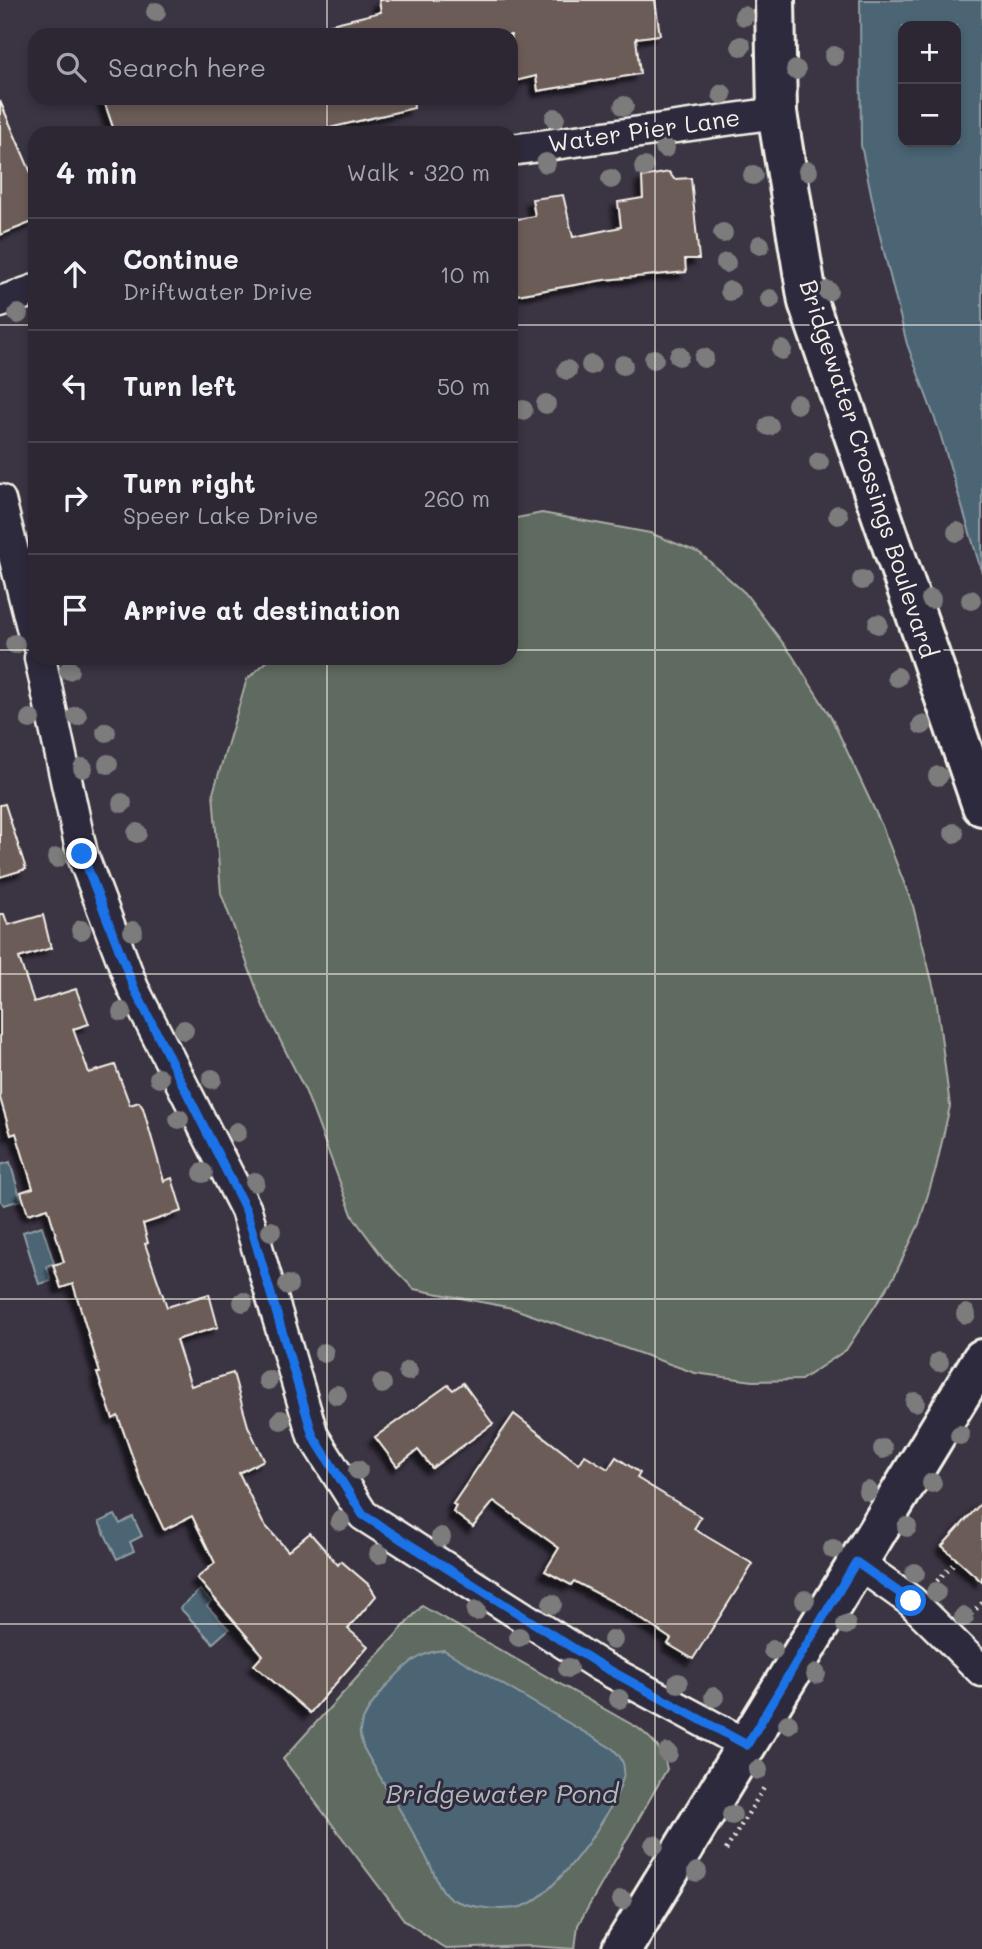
<!DOCTYPE html>
<html lang="en">
<head>
<meta charset="utf-8">
<style>
	body { margin:0; font-family:Mali,sans-serif; background:#342f3a; color:#f1f3f6 }
	.controls { position:absolute; right:21px; top:21px; display:grid; overflow:hidden; border-radius:14px; box-shadow:0 4px 10px #0003 }
	.controls button { width:63px; height:63px; display:grid; place-items:center; padding:0; border:0; border-bottom:2px solid #48444d; background:#2c2732; color:#f1f3f6; font:35px sans-serif }
	.stop { position:absolute; width:21px; height:21px; margin:-16px; border:5px solid #1a73e8; border-radius:50%; background:#fff }
	.stop.end { background:#1a73e8; border-color:#fff; box-shadow:0 2px 7px #0008 }
	.list { margin:0; padding:0; list-style:none }
	h2 { display:flex; justify-content:space-between; align-items:center; height:91px; margin:0; padding:0 28px; font-size:30px }
	h2 small { font-size:23px; font-weight:400; color:#a6a5ac }
	.list li { display:grid; grid-template-columns:46px 1fr auto; gap:21px; align-items:center; box-sizing:border-box; height:112px; padding:0 28px; border-top:2px solid #48444d }
	.list b { display:block; font-size:26px; white-space:nowrap }
	.list p { margin:0; font-size:23px; white-space:nowrap; color:#a6a5ac }
	.list em { font-size:23px; font-style:normal; color:#a6a5ac }
	.icon { flex:none; width:38px; height:38px; fill:none; stroke:currentColor; stroke-width:2; stroke-linecap:round; stroke-linejoin:round }
	.map { position:relative; flex:none; width:982px; height:1949px; overflow:hidden }
	.search { position:absolute; background:#2c2732; box-shadow:0 4px 10px #0003; left:28px; top:28px; width:490px; height:77px; display:flex; align-items:center; gap:18px; box-sizing:border-box; padding:0 24px; border-radius:21px; color:#a6a5ac; font-size:26px }
	.panel { position:absolute; background:#2c2732; box-shadow:0 4px 10px #0003; left:28px; top:126px; width:490px; height:539px; border-radius:21px }
	.map>svg:first-child { display:block }
	.green { fill:#5f6b60; stroke:#aaaea4; stroke-width:2 }
	.water { fill:#4c6575; stroke:#8f9da3; stroke-width:2; fill-rule:evenodd }
	.building { fill:#6c5b59; stroke:#f4f1e8; stroke-width:2; filter:url(#shadow) }
	.lines { fill:none; stroke-linecap:round; stroke-linejoin:round }
	.minor-casing { stroke:#f4f1e8; stroke-width:35 }
	.tertiary-casing { stroke:#f4f1e8; stroke-width:44 }
	.path { stroke:#f4f1e8; stroke-width:4.5; stroke-dasharray:2 5; stroke-linecap:butt }
	.minor { stroke:#2f2a3d; stroke-width:30 }
	.tertiary { stroke:#2f2a3d; stroke-width:38 }
	.tree { fill:#7c7b7c }
	.route { stroke:#1a73e8; stroke-width:9 }
	.grid { fill:none; stroke:#f4f1e8; stroke-width:2; stroke-opacity:0.55 }
	.labels { text-anchor:middle; stroke-width:6; stroke-linejoin:round; paint-order:stroke }
	.street-label { font-size:24px; fill:#f4f1e8; stroke:#2f2a3d }
	.water-label { font-size:26px; font-style:italic; fill:#b1b9ba; stroke:#2f2a3d }
</style>
</head>
<body>
<div class="map">
<svg width="982" height="1949" viewBox="0 0 982 1949">
	<defs>
		<filter id="shadow"><feDropShadow dx="-6" dy="6" stdDeviation="2" flood-color="#0009"/></filter>
	</defs>
	<rect width="100%" height="100%" fill="#3b3443"/>
	<filter id="ink" filterUnits="userSpaceOnUse"><feTurbulence type="fractalNoise" baseFrequency=".0143" numOctaves="2"/><feDisplacementMap in="SourceGraphic" scale="14" xChannelSelector="R" yChannelSelector="G"/><feConvolveMatrix kernelMatrix="1 2 1 2 8 2 1 2 1" color-interpolation-filters="sRGB"/></filter>
	<g filter="url(#ink)">
		<!-- green -->
		<g class="green">
			<polygon points="542,513 650,533 700,553 745,593 792,655 832,719 882,826 913,906 936,997 950,1106 936,1168 919,1224 894,1277 846,1350 801,1380 753,1381 695,1373 512,1308 414,1289 384,1259 353,1217 305,1090 263,1006 221,893 213,793 247,679 271,658 511,658 511,519"/>
			<path d="M422 1606 638 1728C653 1740 663 1749 667 1769L578 1925 575 1949 531 1946 446 1949 405 1921 283 1759Z"/>
		</g>
		<!-- water -->
		<g class="water">
			<path d="M860 0H982V573L939 430 907 344 879 232 861 145ZM956 26V142H903V26Z"/>
			<polygon points="10,1162 21,1200 4,1205 0,1200 0,1165"/>
			<polygon points="42,1226 54,1263 47,1266 51,1281 39,1284 23,1232"/>
			<polygon points="115,1515 120,1524 133,1517 142,1536 130,1542 134,1551 117,1559 99,1522"/>
			<polygon points="200,1590 211,1601 207,1606 229,1629 213,1643 180,1608"/>
			<path d="M444 1650 613 1749C619 1755 625 1762 624 1772 620 1806 556 1895 524 1906 506 1912 473 1908 456 1901 441 1896 436 1876 429 1863 410 1823 384 1786 363 1747 362 1742 359 1736 360 1731 361 1711 400 1668 418 1658 426 1653 434 1651 444 1650Z"/>
		</g>
		<!-- building -->
		<g class="building">
			<polygon points="379,0 655,0 660,35 636,38 640,74 538,91 536,76 511,82 511,35 324,35 323,26 381,12"/>
			<polygon points="103,98 413,98 414,108 321,130 322,133 115,133"/>
			<polygon points="0,101 35,182 35,221 0,235"/>
			<polygon points="669,172 674,179 691,178 699,259 685,259 686,272 604,280 511,296 511,220 535,216 532,199 563,195 573,237 621,227 618,202 643,198 642,177"/>
			<polygon points="5,804 26,869 0,877 0,805"/>
			<polygon points="0,914 4,914 8,925 43,915 51,948 19,958 34,1002 76,989 89,1024 73,1029 89,1073 115,1065 130,1105 139,1102 143,1108 164,1181 172,1178 182,1211 143,1224 148,1243 145,1244 167,1307 209,1294 218,1327 176,1340 191,1386 233,1373 248,1426 264,1460 239,1473 263,1523 288,1551 310,1533 338,1565 341,1561 369,1585 376,1596 348,1629 368,1646 310,1713 254,1665 263,1655 197,1578 215,1563 192,1516 164,1530 141,1481 118,1416 113,1419 97,1373 100,1373 73,1284 61,1288 53,1265 64,1262 48,1208 28,1214 21,1192 33,1188 16,1133 11,1135 0,1098"/>
			<polygon points="463,1383 493,1424 432,1468 418,1450 397,1466 375,1437 448,1385 453,1390"/>
			<polygon points="514,1414 579,1464 585,1455 608,1469 616,1457 640,1473 637,1478 701,1517 694,1529 753,1564 693,1659 668,1644 671,1639 623,1607 574,1581 571,1585 545,1571 559,1548 494,1501 473,1527 453,1512 456,1506 453,1504"/>
			<polygon points="982,1502 982,1582 942,1546"/>
		</g>
		<g class="lines">
			<defs>
				<g id="minor">
					<polyline points="511,150 777,113"/>
					<polyline points="0,302 35,290"/>
					<polyline points="0,500 35,639"/>
					<polyline points="40,658 82,854 133,988 246,1210 313,1436 363,1515 600,1666 747,1745"/>
					<polyline points="856,1562 911,1601 982,1671"/>
				</g>
				<g id="tertiary">
					<polyline points="775,0 777,113 808,302 982,806"/>
					<polyline points="622,1949 982,1359"/>
				</g>
			</defs>
			<!-- minor casing -->
			<use href="#minor" class="minor-casing"/>
			<!-- tertiary casing -->
			<use href="#tertiary" class="tertiary-casing"/>
			<!-- path -->
			<g class="path">
				<polyline points="937,1581 957,1560"/>
				<polyline points="971,1614 982,1603"/>
				<polyline points="726,1850 765,1786"/>
			</g>
			<!-- minor -->
			<use href="#minor" class="minor"/>
			<!-- tertiary -->
			<use href="#tertiary" class="tertiary"/>
		</g>
		<!-- trees -->
		<g class="tree">
			<circle cx="156" cy="12" r="10"/>
			<circle cx="744" cy="16" r="10"/>
			<circle cx="741" cy="46" r="10"/>
			<circle cx="834" cy="56" r="10"/>
			<circle cx="796" cy="70" r="10"/>
			<circle cx="722" cy="94" r="10"/>
			<circle cx="624" cy="106" r="10"/>
			<circle cx="555" cy="118" r="10"/>
			<circle cx="665" cy="148" r="10"/>
			<circle cx="546" cy="163" r="10"/>
			<circle cx="644" cy="167" r="10"/>
			<circle cx="808" cy="171" r="10"/>
			<circle cx="753" cy="175" r="10"/>
			<circle cx="611" cy="179" r="10"/>
			<circle cx="723" cy="233" r="10"/>
			<circle cx="760" cy="245" r="10"/>
			<circle cx="726" cy="263" r="10"/>
			<circle cx="730" cy="291" r="10"/>
			<circle cx="828" cy="291" r="10"/>
			<circle cx="770" cy="299" r="10"/>
			<circle cx="18" cy="314" r="10"/>
			<circle cx="782" cy="350" r="10"/>
			<circle cx="679" cy="356" r="10"/>
			<circle cx="704" cy="358" r="10"/>
			<circle cx="654" cy="359" r="10"/>
			<circle cx="591" cy="365" r="10"/>
			<circle cx="623" cy="365" r="10"/>
			<circle cx="567" cy="370" r="10"/>
			<circle cx="546" cy="404" r="10"/>
			<circle cx="797" cy="404" r="10"/>
			<circle cx="523" cy="410" r="10"/>
			<circle cx="769" cy="426" r="10"/>
			<circle cx="819" cy="462" r="10"/>
			<circle cx="838" cy="515" r="10"/>
			<circle cx="957" cy="532" r="10"/>
			<circle cx="862" cy="580" r="10"/>
			<circle cx="931" cy="599" r="10"/>
			<circle cx="971" cy="600" r="10"/>
			<circle cx="878" cy="624" r="10"/>
			<circle cx="15" cy="644" r="10"/>
			<circle cx="69" cy="670" r="10"/>
			<circle cx="897" cy="677" r="10"/>
			<circle cx="77" cy="716" r="10"/>
			<circle cx="30" cy="719" r="10"/>
			<circle cx="922" cy="725" r="10"/>
			<circle cx="106" cy="732" r="10"/>
			<circle cx="108" cy="764" r="10"/>
			<circle cx="83" cy="768" r="10"/>
			<circle cx="938" cy="776" r="10"/>
			<circle cx="122" cy="803" r="10"/>
			<circle cx="137" cy="833" r="10"/>
			<circle cx="954" cy="833" r="10"/>
			<circle cx="57" cy="858" r="10"/>
			<circle cx="81" cy="930" r="10"/>
			<circle cx="133" cy="931" r="10"/>
			<circle cx="122" cy="1012" r="10"/>
			<circle cx="184" cy="1030" r="10"/>
			<circle cx="159" cy="1078" r="10"/>
			<circle cx="212" cy="1079" r="10"/>
			<circle cx="179" cy="1119" r="10"/>
			<circle cx="237" cy="1132" r="10"/>
			<circle cx="203" cy="1173" r="10"/>
			<circle cx="255" cy="1182" r="10"/>
			<circle cx="271" cy="1231" r="10"/>
			<circle cx="288" cy="1285" r="10"/>
			<circle cx="243" cy="1302" r="10"/>
			<circle cx="966" cy="1314" r="10"/>
			<circle cx="324" cy="1353" r="10"/>
			<circle cx="939" cy="1362" r="10"/>
			<circle cx="408" cy="1371" r="10"/>
			<circle cx="268" cy="1380" r="10"/>
			<circle cx="382" cy="1384" r="10"/>
			<circle cx="337" cy="1395" r="10"/>
			<circle cx="915" cy="1402" r="10"/>
			<circle cx="281" cy="1420" r="10"/>
			<circle cx="960" cy="1435" r="10"/>
			<circle cx="883" cy="1449" r="10"/>
			<circle cx="358" cy="1470" r="10"/>
			<circle cx="932" cy="1483" r="10"/>
			<circle cx="868" cy="1491" r="10"/>
			<circle cx="340" cy="1521" r="10"/>
			<circle cx="907" cy="1527" r="10"/>
			<circle cx="441" cy="1537" r="10"/>
			<circle cx="833" cy="1549" r="10"/>
			<circle cx="379" cy="1554" r="10"/>
			<circle cx="915" cy="1573" r="10"/>
			<circle cx="936" cy="1592" r="10"/>
			<circle cx="805" cy="1600" r="10"/>
			<circle cx="552" cy="1604" r="10"/>
			<circle cx="476" cy="1611" r="10"/>
			<circle cx="964" cy="1617" r="10"/>
			<circle cx="846" cy="1625" r="10"/>
			<circle cx="519" cy="1637" r="10"/>
			<circle cx="613" cy="1640" r="10"/>
			<circle cx="773" cy="1650" r="10"/>
			<circle cx="568" cy="1668" r="10"/>
			<circle cx="816" cy="1674" r="10"/>
			<circle cx="678" cy="1683" r="10"/>
			<circle cx="714" cy="1697" r="10"/>
			<circle cx="619" cy="1699" r="10"/>
			<circle cx="788" cy="1724" r="10"/>
			<circle cx="668" cy="1753" r="10"/>
			<circle cx="758" cy="1770" r="10"/>
			<circle cx="732" cy="1815" r="10"/>
			<circle cx="654" cy="1845" r="10"/>
			<circle cx="697" cy="1872" r="10"/>
			<circle cx="622" cy="1900" r="10"/>
		</g>
	</g>
	<g class="lines" filter="url(#ink)">
		<!-- route -->
		<polyline class="route" points="82,854 134,988 246,1210 313,1436 363,1515 600,1665 747,1745 856,1562 911,1601"/>
	</g>
	<!-- grid -->
	<path class="grid" d="M327 0V35M655 0V1949M327 98V133M0 325H35M511 325H982M0 650H35M511 650H982M327 658V1949M0 974H982M0 1299H982M0 1624H982"/>
	<g class="labels">
		<!-- street labels -->
		<g class="street-label">
			<text transform="translate(644 131) rotate(-8)" y="8">Water Pier Lane</text>
			<text transform="translate(868 469) rotate(72)" y="8">Bridgewater Crossings Boulevard</text>
		</g>
		<!-- water labels -->
		<g class="water-label">
			<text x="502" y="1803">Bridgewater Pond</text>
		</g>
	</g>
</svg>
<div class="controls">
<button>+</button>
<button>−</button>
</div>
<div class="stop" style="left:911px;top:1601px"></div>
<div class="stop end" style="left:82px;top:854px"></div>
<div class="search"><svg class="icon" aria-label="search" viewBox="0 0 24 24"><circle cx="10" cy="10" r="6"/><path d="M15 15l6 6"/></svg>Search here</div>
<section class="panel">
<h2>4 min<small>Walk · 320 m</small></h2>
<ul class="list">
<li><svg class="icon" aria-label="ahead" viewBox="0 0 24 24"><path d="M12 20V5M6 11l6-6 6 6"/></svg><div><b>Continue</b><p>Driftwater Drive</p></div><em>10 m</em></li>
<li><svg class="icon" aria-label="left" viewBox="0 0 24 24"><path d="M17 20v-9H6M10 6l-5 5 5 5"/></svg><div><b>Turn left</b></div><em>50 m</em></li>
<li><svg class="icon" aria-label="right" viewBox="0 0 24 24"><path d="M7 20v-9h11M14 6l5 5-5 5"/></svg><div><b>Turn right</b><p>Speer Lake Drive</p></div><em>260 m</em></li>
<li><svg class="icon" aria-label="arrive" viewBox="0 0 24 24"><path d="M6 21V4h12l-3 4 3 4H6"/></svg><div><b>Arrive at destination</b></div></li>
</ul>
</section>
</div>
</body>
</html>
